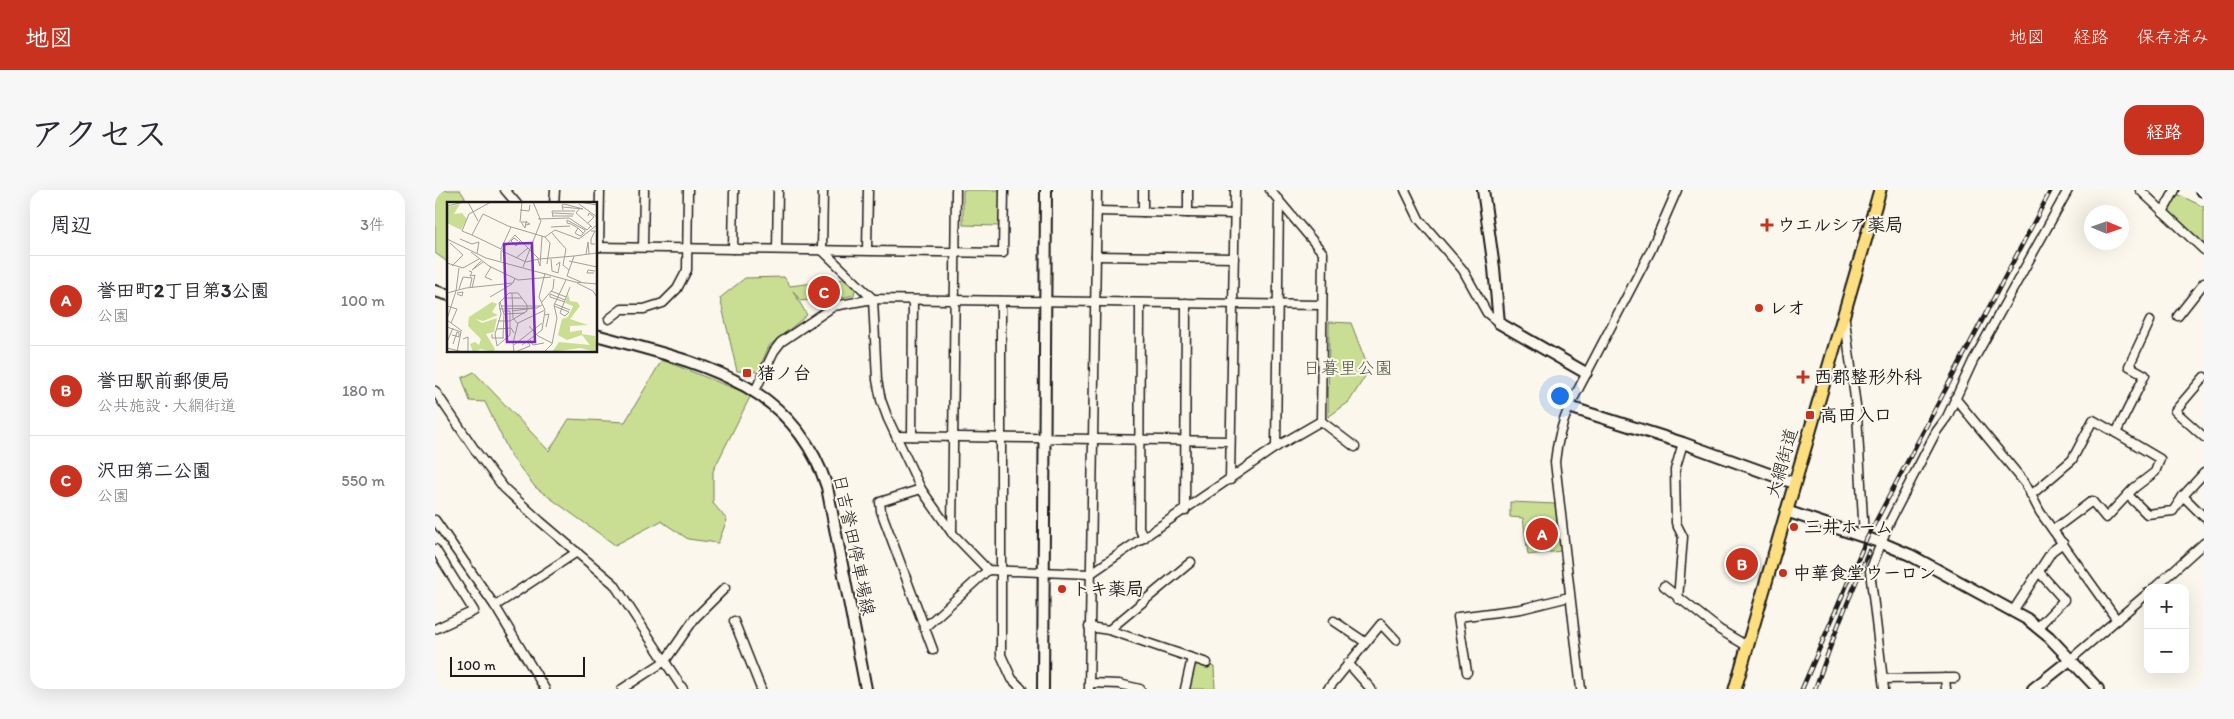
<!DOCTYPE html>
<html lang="ja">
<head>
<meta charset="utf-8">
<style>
	body { margin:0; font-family:Itim,"Klee One",sans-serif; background:#f7f7f7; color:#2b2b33 }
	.controls { position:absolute; right:15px; bottom:15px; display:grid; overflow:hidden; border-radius:10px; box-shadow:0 5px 20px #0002 }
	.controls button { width:45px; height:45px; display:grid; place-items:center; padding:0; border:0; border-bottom:1px solid #e1e1e2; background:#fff; color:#2b2b33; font:25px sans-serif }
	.compass { position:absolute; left:1649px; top:15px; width:45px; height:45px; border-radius:50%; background:#fff; box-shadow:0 5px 20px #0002; rotate:92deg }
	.scale { position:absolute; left:15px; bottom:12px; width:135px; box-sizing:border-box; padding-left:5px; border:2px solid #1c1c1c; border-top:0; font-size:14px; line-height:18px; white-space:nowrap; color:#1c1c1c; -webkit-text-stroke:4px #fbf7ec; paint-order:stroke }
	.you { position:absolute; left:1124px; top:205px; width:18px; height:18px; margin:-12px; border:4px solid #fff; border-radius:50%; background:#1a73e8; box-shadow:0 0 0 8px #1a73e833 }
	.badge { display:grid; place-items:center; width:32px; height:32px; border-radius:50%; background:#c8321e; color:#fff; font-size:16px; font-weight:700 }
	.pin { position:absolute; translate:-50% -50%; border:2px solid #fff; box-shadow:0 1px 5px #0006 }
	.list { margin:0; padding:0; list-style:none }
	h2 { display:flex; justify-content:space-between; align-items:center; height:65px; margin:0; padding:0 20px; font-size:21px }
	h2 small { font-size:16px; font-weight:400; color:#7c7c81 }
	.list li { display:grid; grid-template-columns:32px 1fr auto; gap:15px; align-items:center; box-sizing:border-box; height:90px; padding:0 20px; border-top:1px solid #e1e1e2 }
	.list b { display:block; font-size:19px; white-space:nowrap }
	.list p { margin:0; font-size:16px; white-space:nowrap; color:#7c7c81 }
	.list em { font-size:16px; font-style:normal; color:#7c7c81 }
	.map { position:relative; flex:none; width:1769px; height:499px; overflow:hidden; border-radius:15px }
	header { display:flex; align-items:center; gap:30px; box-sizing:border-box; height:70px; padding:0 25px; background:#c8321e; color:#fff }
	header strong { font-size:24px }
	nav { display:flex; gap:28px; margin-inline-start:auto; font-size:18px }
	.intro { display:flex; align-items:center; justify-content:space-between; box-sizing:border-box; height:120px; padding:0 30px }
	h1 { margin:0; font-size:35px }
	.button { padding:12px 22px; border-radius:15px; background:#c8321e; color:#fff; font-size:18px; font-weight:700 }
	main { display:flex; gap:30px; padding:0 30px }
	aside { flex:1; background:#fff; border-radius:15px; box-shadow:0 5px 20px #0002 }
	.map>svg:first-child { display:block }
	.green { fill:#cade93; stroke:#737d58 }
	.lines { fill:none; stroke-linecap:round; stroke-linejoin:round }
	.street-casing { stroke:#1c1c1c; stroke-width:11 }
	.secondary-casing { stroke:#1c1c1c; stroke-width:14 }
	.primary-casing { stroke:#1c1c1c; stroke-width:15 }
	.street { stroke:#fbf7ec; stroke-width:8 }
	.secondary { stroke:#fbf7ec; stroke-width:10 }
	.primary { stroke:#fddf80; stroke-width:11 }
	.rail-casing { stroke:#1c1c1c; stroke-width:4.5 }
	.rail { stroke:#fbf7ec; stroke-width:2.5; stroke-dasharray:8; stroke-linecap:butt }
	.poi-dot { fill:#c8321e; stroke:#fbf7ec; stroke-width:2 }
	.labels { text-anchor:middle; stroke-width:4; stroke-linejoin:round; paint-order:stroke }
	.poi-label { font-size:18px; font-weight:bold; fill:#1c1c1c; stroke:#fbf7ec; text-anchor:start }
	.park-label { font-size:18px; fill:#505640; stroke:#fbf7ec }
	.street-label { font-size:18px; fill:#1c1c1c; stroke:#fbf7ec }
	.inset-road { fill:none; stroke:#a29f99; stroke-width:1 }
	.view { fill:#7b2cbf; fill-opacity:0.15; stroke:#7b2cbf; stroke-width:2.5 }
	.inset-edge { fill:none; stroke:#1c1c1c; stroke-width:2.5 }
</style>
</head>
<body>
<header>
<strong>地図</strong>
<nav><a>地図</a><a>経路</a><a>保存済み</a></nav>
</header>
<div class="intro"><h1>アクセス</h1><a class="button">経路</a></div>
<main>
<aside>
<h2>周辺<small>3件</small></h2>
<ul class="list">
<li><span class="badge">A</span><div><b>誉田町2丁目第3公園</b><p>公園</p></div><em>100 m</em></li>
<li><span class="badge">B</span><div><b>誉田駅前郵便局</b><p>公共施設 · 大網街道</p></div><em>180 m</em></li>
<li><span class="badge">C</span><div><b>沢田第二公園</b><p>公園</p></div><em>550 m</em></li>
</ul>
</aside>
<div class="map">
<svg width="1769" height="499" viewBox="0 0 1769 499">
	<rect width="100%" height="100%" fill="#fbf7ec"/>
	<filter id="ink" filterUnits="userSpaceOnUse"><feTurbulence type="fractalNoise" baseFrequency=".02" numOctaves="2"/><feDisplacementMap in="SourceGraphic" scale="10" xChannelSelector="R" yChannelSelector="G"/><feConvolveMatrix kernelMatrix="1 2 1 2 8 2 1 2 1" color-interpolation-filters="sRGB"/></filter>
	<g filter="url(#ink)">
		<!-- green -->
		<g class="green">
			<polygon points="0,0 25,0 34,14 14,14 14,73 0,63"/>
			<polygon points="528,0 565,0 565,36 528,35"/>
			<polygon points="1742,4 1769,17 1769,56 1735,25 1734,20"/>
			<polygon points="349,87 355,96 410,89 420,99 419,105 396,110 389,108 366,111 358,101 372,125 334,156 323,182 302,181 285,108 310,88"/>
			<polygon points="894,132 916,133 934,180 914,212 893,227"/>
			<polygon points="227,170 316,205 278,281 278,313 292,330 283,353 253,349 226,331 180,355 100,297 76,266 50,212 35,211 27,188 39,182 114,261 134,229 190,232"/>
			<polygon points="1075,312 1120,314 1126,361 1093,365 1088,328 1075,327"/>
			<polygon points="764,471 779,477 780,499 754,499 759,473"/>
		</g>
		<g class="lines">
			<defs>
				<g id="street">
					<polyline points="70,0 82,14"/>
					<polyline points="388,0 387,60 438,109 442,190 446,210 453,229 486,299 517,343 553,380 655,384 841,257 886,231"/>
					<polyline points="835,0 888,63 886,231"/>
					<polyline points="970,0 984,29 1028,80 1052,123 1064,133"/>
					<polyline points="1705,0 1769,60"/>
					<polyline points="119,14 120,0"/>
					<polyline points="662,21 799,24"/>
					<polyline points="708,22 708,0"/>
					<polyline points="1728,22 1740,0"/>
					<polyline points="753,23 753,0"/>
					<polyline points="161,57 568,63 569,0"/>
					<polyline points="164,57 165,0"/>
					<polyline points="208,57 209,0"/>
					<polyline points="298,59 299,0"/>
					<polyline points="342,59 343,0"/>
					<polyline points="432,60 433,0"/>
					<polyline points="661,66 799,68"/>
					<polyline points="566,111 566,465 577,489 587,499"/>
					<polyline points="705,113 704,338 709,348"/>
					<polyline points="1743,126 1769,93"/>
					<polyline points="174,129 187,119 209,119 228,113 242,99 252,80 253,0"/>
					<polyline points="1410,130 1422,224 1429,347"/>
					<polyline points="1769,187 1740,221 1769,247"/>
					<polyline points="0,201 42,263 69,298 105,331 179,394 248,499"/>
					<polyline points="320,201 339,161 346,152 399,116 438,109 887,115"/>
					<polyline points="1520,208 1590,293 1605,322 1682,430"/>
					<polyline points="886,231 920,257"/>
					<polyline points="461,246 795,251"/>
					<polyline points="477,246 478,110"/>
					<polyline points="841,257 844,10"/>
					<polyline points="1769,283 1748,306 1769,327"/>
					<polyline points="795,290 800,0"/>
					<polyline points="486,299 445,312 446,321 498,460"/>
					<polyline points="1596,305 1637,270 1658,230 1681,243"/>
					<polyline points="1693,305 1712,324 1738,321 1748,306"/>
					<polyline points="750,321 751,113"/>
					<polyline points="0,330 60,416 110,499"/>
					<polyline points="1618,340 1657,311 1671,328 1699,298 1720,282 1725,269 1681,243 1710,185 1694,176 1715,131"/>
					<polyline points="517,343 521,0"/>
					<polyline points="0,359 39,421 0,439"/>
					<polyline points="1229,396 1285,440 1312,456"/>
					<polyline points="1719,398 1769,353"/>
					<polyline points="1243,409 1248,347 1241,333 1240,280 1248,253"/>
					<polyline points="60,416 142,362"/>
					<polyline points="1578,421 1617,361 1628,353"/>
					<polyline points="299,431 326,499"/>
					<polyline points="899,431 930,452"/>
					<polyline points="654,437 674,440 772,473"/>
					<polyline points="1603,437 1629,410 1604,382"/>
					<polyline points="489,438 553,380"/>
					<polyline points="674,440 756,372"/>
					<polyline points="1636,469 1713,403"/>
					<polyline points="913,473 936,499"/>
					<polyline points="1032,482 1023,427 1086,419 1134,407"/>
					<polyline points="1510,488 1511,499"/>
					<polyline points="1448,489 1520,488"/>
					<polyline points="654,493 684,494 705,499"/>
					<polyline points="187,499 230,471 260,428 290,398"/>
					<polyline points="654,499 662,0"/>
					<polyline points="750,499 757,468"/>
					<polyline points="893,499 946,434 961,450"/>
					<path d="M1146 499 1120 272C1122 252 1126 236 1134 217L1215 62 1242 0"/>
					<polyline points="1449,499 1435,381 1454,333 1501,242 1512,227 1538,171 1633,0"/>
				</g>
				<g id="secondary">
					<polyline points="1048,0 1059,78 1064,133 1151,183"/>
					<polyline points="1766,0 1769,1"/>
					<polyline points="0,101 14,105"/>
					<path d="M161 145C257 172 357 188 392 297L431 499"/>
					<polyline points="1134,217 1248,253 1359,293"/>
					<polyline points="1351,321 1447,353 1475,365 1592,429 1614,447 1663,499"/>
					<polyline points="608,499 611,0"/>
					<polyline points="1598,499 1636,469"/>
				</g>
				<polyline id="primary" points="1300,499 1445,0"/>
			</defs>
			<!-- street casing -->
			<use href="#street" class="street-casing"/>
			<!-- secondary casing -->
			<use href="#secondary" class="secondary-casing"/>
			<!-- primary casing -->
			<use href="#primary" class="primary-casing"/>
			<!-- street -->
			<use href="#street" class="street"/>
			<!-- secondary -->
			<use href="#secondary" class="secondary"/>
			<!-- primary -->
			<use href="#primary" class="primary"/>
			<defs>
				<g id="rail">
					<polyline points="1367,499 1432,348 1616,0"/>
					<polyline points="1380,499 1404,433 1434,361"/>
				</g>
			</defs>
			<!-- rail casing -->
			<use href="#rail" class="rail-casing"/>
			<!-- rail -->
			<use href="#rail" class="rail"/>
		</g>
	</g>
	<!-- markers -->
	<g class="poi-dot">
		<path d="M1329.5 27.5h5v5h5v5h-5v5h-5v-5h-5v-5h5z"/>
		<circle cx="1324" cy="118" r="5"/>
		<rect x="307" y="178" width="10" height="10" rx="2.5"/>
		<path d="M1365.5 179.5h5v5h5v5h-5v5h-5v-5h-5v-5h5z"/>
		<rect x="1370" y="220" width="10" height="10" rx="2.5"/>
		<circle cx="1359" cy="337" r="5"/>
		<circle cx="1348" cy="383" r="5"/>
		<circle cx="627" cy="399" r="5"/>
	</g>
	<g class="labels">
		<!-- poi labels -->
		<g class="poi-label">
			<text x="1342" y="41">ウエルシア薬局</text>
			<text x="1334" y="124">レオ</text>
			<text x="322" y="189">猪ノ台</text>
			<text x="1379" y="193">西郡整形外科</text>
			<text x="1385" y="231">高田入口</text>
			<text x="1369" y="343">三井ホーム</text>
			<text x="1358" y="389">中華食堂ウーロン</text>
			<text x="637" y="405">トキ薬局</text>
		</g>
		<!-- park labels -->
		<g class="park-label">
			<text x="913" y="184">日暮里公園</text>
		</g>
		<!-- street labels -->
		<g class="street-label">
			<text transform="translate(1347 273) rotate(-74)" y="6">大網街道</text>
			<text transform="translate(419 355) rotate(78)" y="6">日吉誉田停車場線</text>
		</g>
	</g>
	<!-- overview -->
	<g transform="translate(12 12)">
		<rect width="150" height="150" fill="#fbf7ec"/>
		<path d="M13 2 7 12 15 11 20 17 14 28 0 21V5ZM121 92 123 99 130 100 133 104 123 117 141 123 123 124V130L135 128V132L148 134 150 150 133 146 105 150 112 140 143 143 135 133 120 138 111 133 115 117 121 115 126 104 118 101ZM45 100 50 102 45 110 51 113 36 119 29 117 35 121 50 116 47 130 39 132 48 147 46 150 34 147 26 150 23 142 28 140 32 143 34 137 21 124 22 115Z" fill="#cade93"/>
		<path class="inset-road" d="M21 0 31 19M132 0 150 3M132 2 150 15M0 4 17 0M116 5 136 7 117 2 115 3 116 8M133 6 129 11 145 25M73 8 82 9 83 3M106 11 127 12M106 14H126M106 15 105 9H128M91 17 122 16 140 28 144 24M73 20 75 0M141 21 147 15 142 11 141 14M79 23 83 22 79 20H74L78 26 79 20 80 19M64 25 54 47 25 33 36 12 61 24 98 35 103 41 100 62M104 25 123 24M131 26 128 31 133 34 135 33 138 29V28L120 18V21L124 22 131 26 136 31M144 29H148L144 37V42H148M105 31 119 47 116 63 122 68M25 33 15 29 22 12 44 0M98 35 108 28 132 37 150 23M0 37 39 56 128 80 150 82M13 37 25 42 32 40 30 51M71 39 67 36 64 39 69 44 73 39M3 41 16 53 5 64M55 49 79 60 92 57M24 50 42 64 71 78 104 75M139 52 141 40 142 52M69 56 81 46M104 57 105 69 111 71 113 60 109 63M91 58 93 64 95 34M34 59 25 68 36 60M54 59V49L68 33 92 57 127 54M122 59 150 65M0 61 16 66 32 57M44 65 38 75 45 78M76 65 94 19 86 0M22 69 25 70 23 74 28 73 25 86M147 71H140L141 68 148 69M134 80 120 74 127 54 150 51M130 81 146 89 150 95M12 87 16 75 25 76 23 85M9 89 12 66M104 89 119 95M0 91 19 86 66 81 68 76M10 91 16 90 15 94 10 92M65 91 66 116 71 122M43 95 65 82M58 96H75M53 100 57 112 56 136M118 100 103 95V92L118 98M94 101 106 87 107 77M108 102 123 108M0 104 10 107 4 121M54 104H93M107 104 122 110M52 107 90 106 95 103M65 109 88 106M122 110 118 114 113 111 123 85M57 112 78 111M98 113 102 112 99 125M0 117 9 89M0 118 15 129M51 119H63L80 109V103L71 91M82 124 91 134 105 141M0 125 14 130 10 150M50 127 64 126 67 131M45 132V136H57M5 133 9 134 12 135V131L10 130 9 133V134L8 136 6 142M16 137 21 135V150M83 138 86 143 97 141M0 140 6 126M67 143 95 121M75 143 95 128 98 109M50 144 48 132 54 112 52 101 62 91H71M50 144 63 133V109H56M0 146 16 150M67 150 66 141 71 121 98 108 92 95 98 71M68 150 83 144 81 139M97 150 105 142 110 116 107 103 119 78"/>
		<path class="view" d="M85 41 88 140H60L57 42Z"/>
		<rect width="150" height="150" class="inset-edge"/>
	</g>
</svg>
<div class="controls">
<button>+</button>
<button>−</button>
</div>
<svg class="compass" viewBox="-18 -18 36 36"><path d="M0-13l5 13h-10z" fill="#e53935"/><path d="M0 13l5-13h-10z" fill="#7c7c81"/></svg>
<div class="scale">100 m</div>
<div class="you"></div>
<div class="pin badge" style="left:1107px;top:344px">A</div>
<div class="pin badge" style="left:1307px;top:374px">B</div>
<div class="pin badge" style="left:389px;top:102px">C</div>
</div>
</main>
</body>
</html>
